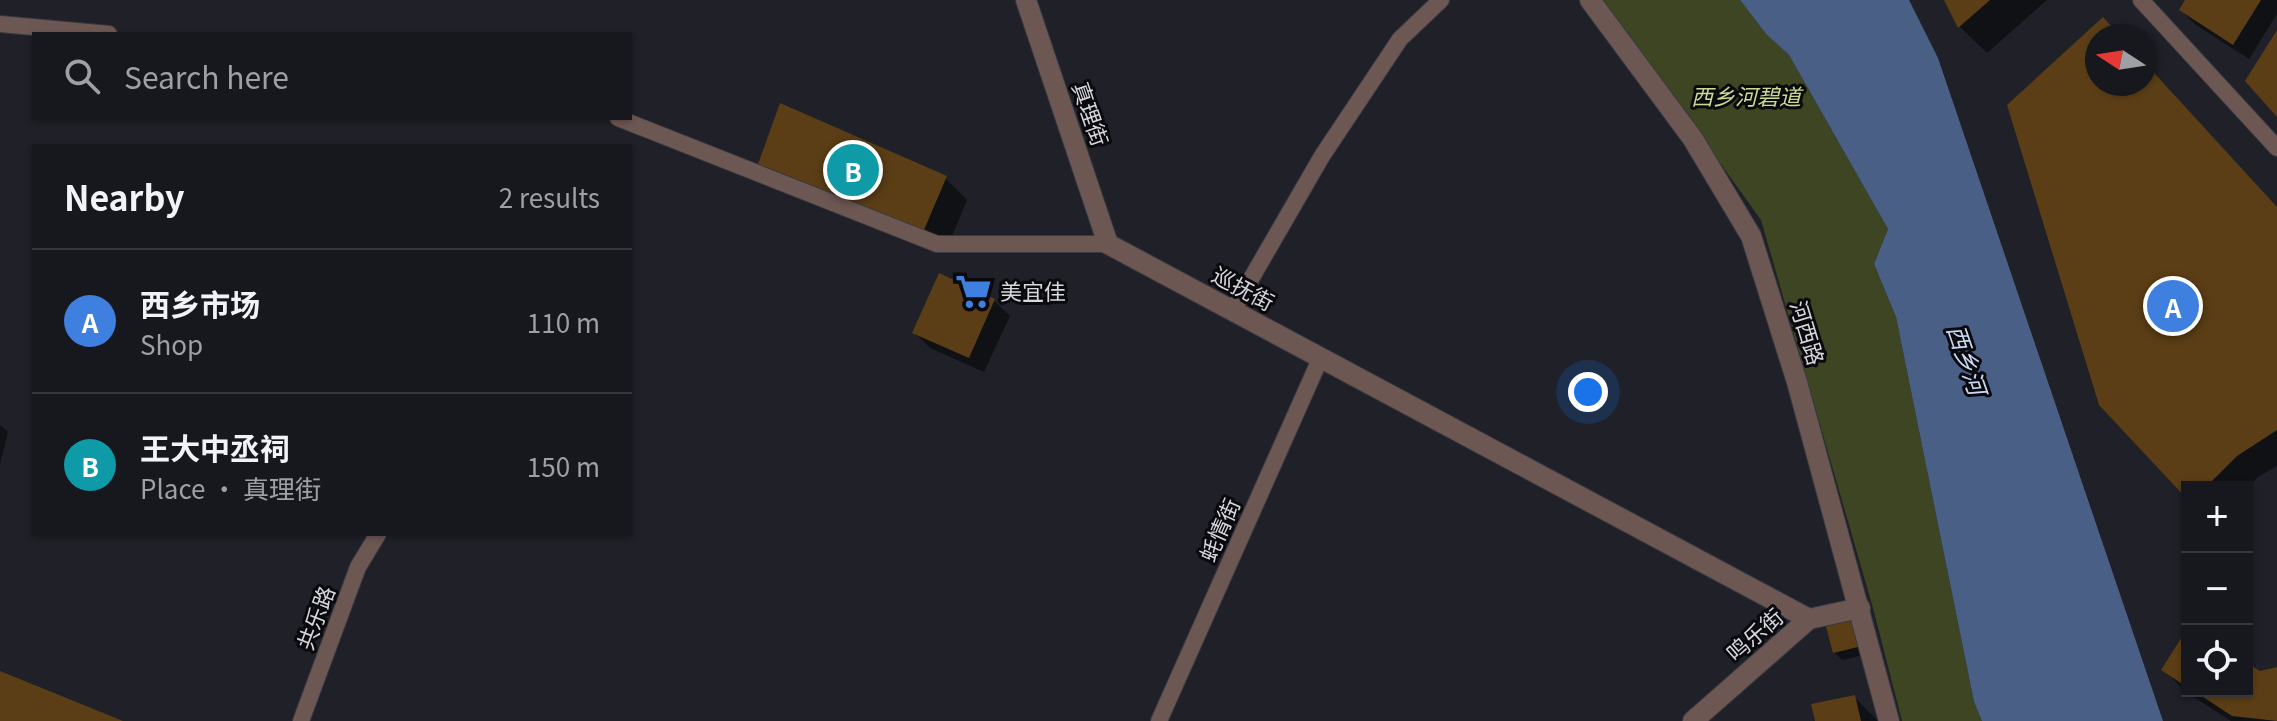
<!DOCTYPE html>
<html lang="en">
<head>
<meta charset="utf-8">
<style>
	body { margin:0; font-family:Georgia,"Noto Sans SC",serif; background:#202127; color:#f1f3f6 }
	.controls { position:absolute; right:24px; bottom:24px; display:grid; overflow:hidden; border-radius:0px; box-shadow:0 2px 6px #0004 }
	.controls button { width:72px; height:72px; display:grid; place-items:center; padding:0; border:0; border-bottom:2px solid #36373c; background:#17181e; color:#f1f3f6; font:40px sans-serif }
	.compass { position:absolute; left:2085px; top:24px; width:72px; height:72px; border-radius:50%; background:#17181e; box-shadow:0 2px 6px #0004; rotate:282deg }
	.you { position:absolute; left:1588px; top:392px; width:28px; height:28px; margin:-20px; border:6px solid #fff; border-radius:50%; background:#1a73e8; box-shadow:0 0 0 12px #1a73e833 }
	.badge { display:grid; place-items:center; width:52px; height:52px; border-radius:50%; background:#db2777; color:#fff; font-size:26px; font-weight:700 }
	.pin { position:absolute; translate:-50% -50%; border:4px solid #fff; box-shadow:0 2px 8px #0006 }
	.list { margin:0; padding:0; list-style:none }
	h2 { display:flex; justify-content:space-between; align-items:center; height:104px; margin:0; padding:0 32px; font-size:34px }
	h2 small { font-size:26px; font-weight:400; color:#9ea0a4 }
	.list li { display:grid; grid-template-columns:52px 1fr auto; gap:24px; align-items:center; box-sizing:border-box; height:144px; padding:0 32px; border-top:2px solid #36373c }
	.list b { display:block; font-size:30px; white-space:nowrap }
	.list p { margin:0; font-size:26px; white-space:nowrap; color:#9ea0a4 }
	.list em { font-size:26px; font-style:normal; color:#9ea0a4 }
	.icon { flex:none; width:44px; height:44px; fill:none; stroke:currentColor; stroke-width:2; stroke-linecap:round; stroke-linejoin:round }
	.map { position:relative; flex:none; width:2277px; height:721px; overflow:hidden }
	.search { position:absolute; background:#17181e; box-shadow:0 2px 6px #0004; left:32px; top:32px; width:600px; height:88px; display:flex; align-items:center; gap:20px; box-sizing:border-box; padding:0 28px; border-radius:0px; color:#9ea0a4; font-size:30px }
	.panel { position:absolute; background:#17181e; box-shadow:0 2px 6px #0004; left:32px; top:144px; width:600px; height:392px; border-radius:0px }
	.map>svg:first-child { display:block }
	.green { fill:#3e4522 }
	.water { fill:#4a5f86 }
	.shadow { fill:#0007 }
	.building { fill:#5b3e16 }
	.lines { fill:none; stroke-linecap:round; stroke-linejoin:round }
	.lane-casing { stroke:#393a41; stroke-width:18 }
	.street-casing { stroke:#393a41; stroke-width:22 }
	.lane { stroke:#6d5753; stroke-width:16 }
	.street { stroke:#6d5753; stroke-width:20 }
	.labels { text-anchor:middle; stroke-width:6; stroke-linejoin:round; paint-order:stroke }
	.park-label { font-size:22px; font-style:italic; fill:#cada8f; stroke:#0a0a0e }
	.street-label { font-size:22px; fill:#d7d8de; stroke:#0a0a0e }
	.poi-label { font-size:22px; fill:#d7d8de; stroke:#0a0a0e; text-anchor:start }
	.water-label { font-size:24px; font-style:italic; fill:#cbdaf4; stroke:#0a0a0e }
</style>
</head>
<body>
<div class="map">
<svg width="2277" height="721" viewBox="0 0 2277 721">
	<rect width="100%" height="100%" fill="#1f2028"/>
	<!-- green -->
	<polygon class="green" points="1603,0 1740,0 1766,34 1789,55 1888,229 1874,264 1896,317 1974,702 1982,721 1902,721 1873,608 1761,220"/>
	<!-- water -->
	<polygon class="water" points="1740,0 1909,0 1938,58 2163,721 1982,721 1974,702 1896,317 1874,264 1888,229 1789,55 1766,34"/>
	<!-- shadow -->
	<g class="shadow">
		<polygon points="1946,0 2047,0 1987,53 1960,27"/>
		<polygon points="2187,0 2277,0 2277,14 2249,59 2196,25 2181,10"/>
		<polygon points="2103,20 2119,36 2097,36 2097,84 2145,84 2145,64 2277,208 2277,466 2258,477 2247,490 2247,487 2187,487 2187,498 2009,106"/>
		<polygon points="761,164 945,178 967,200 946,251 783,186"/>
		<polygon points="940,276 994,301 1010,316 984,372 930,348 914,332"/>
		<polygon points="0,425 8,432 0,464"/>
		<polygon points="1827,621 1872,653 1842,660 1834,652"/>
		<polygon points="2187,633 2187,691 2247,691 2247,665 2260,673 2277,669 2277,721 2231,721 2186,692 2164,670"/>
		<polygon points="1854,697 1878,721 1817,721"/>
	</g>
	<!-- building -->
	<g class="building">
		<polygon points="1944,0 1990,0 1958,28"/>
		<polygon points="2185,0 2261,0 2233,45 2179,10"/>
		<polygon points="2103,17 2120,36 2097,36 2097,84 2145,84 2145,63 2277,207 2277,430 2237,456 2206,487 2187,487 2187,499 2099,405 2007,105"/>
		<polygon points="2277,30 2277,117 2245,81"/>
		<polygon points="780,103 947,176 924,230 758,164"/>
		<polygon points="939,273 995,299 969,358 912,333"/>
		<polygon points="1858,612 1866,645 1833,653 1824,619"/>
		<polygon points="2187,629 2187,687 2161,670"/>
		<polygon points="2247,663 2260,671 2277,667 2277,721 2232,716 2194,691 2247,691"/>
		<polygon points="0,671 123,721 0,721"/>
		<polygon points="1855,695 1861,721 1815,721 1811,704"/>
	</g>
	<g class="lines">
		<defs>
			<g id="lane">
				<polyline points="2141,0 2277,148"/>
				<polyline points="0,24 109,34"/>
				<polyline points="618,118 937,244 1108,244"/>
				<polyline points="1233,310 1322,156 1400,39 1441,0"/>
				<polyline points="301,721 358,567 378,534"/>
				<polyline points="1159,721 1321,357"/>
			</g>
			<g id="street">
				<polyline points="1026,0 1108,244 1809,619"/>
				<polyline points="1590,0 1693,139 1751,236 1797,382 1889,721"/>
				<polyline points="1693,721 1809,619 1860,608"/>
			</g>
		</defs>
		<!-- lane casing -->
		<use href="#lane" class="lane-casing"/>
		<!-- street casing -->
		<use href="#street" class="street-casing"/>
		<!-- lane -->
		<use href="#lane" class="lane"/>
		<!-- street -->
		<use href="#street" class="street"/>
	</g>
	<!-- icons -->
	<defs>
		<symbol id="supermarket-bare" viewBox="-9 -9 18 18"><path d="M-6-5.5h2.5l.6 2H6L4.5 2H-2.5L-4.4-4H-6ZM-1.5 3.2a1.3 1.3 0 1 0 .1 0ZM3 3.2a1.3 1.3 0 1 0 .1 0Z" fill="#3f7fe0" stroke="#0a0a0e" stroke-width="2.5" paint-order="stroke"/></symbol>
	</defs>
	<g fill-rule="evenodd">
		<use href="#supermarket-bare" x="948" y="266" width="51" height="51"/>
	</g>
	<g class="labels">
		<!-- park labels -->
		<g class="park-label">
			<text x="1746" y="105">西乡河碧道</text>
		</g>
		<!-- street labels -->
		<g class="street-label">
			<text transform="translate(1090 114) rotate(71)" y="8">真理街</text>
			<text transform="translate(1243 289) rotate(28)" y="8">巡抚街</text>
			<text transform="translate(1807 333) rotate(73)" y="8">河西路</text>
			<text transform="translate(1220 530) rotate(-66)" y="8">蚝情街</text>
			<text transform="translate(316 618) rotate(-69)" y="8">共乐路</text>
			<text transform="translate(1755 635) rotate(-41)" y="8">鸣乐街</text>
		</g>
		<!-- poi labels -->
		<g class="poi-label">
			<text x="1000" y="300">美宜佳</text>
		</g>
		<!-- water labels -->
		<g class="water-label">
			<text transform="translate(1966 360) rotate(71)" y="8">西乡河</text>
		</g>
	</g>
</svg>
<div class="controls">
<button>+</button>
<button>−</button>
<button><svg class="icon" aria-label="locate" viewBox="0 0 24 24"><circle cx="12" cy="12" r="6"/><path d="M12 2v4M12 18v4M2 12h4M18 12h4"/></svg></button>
</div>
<svg class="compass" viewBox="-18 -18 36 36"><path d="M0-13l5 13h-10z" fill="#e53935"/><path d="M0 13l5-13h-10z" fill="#9ea0a4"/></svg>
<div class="you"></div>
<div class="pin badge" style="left:2173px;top:306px;background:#3f7fe0">A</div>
<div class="pin badge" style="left:853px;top:170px;background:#0f9aa8">B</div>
<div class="search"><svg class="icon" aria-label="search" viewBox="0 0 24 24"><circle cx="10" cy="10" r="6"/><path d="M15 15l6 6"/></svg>Search here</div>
<section class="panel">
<h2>Nearby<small>2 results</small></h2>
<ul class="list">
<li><span class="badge" style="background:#3f7fe0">A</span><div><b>西乡市场</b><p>Shop</p></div><em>110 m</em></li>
<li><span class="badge" style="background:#0f9aa8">B</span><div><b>王大中丞祠</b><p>Place · 真理街</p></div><em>150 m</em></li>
</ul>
</section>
</div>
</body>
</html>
